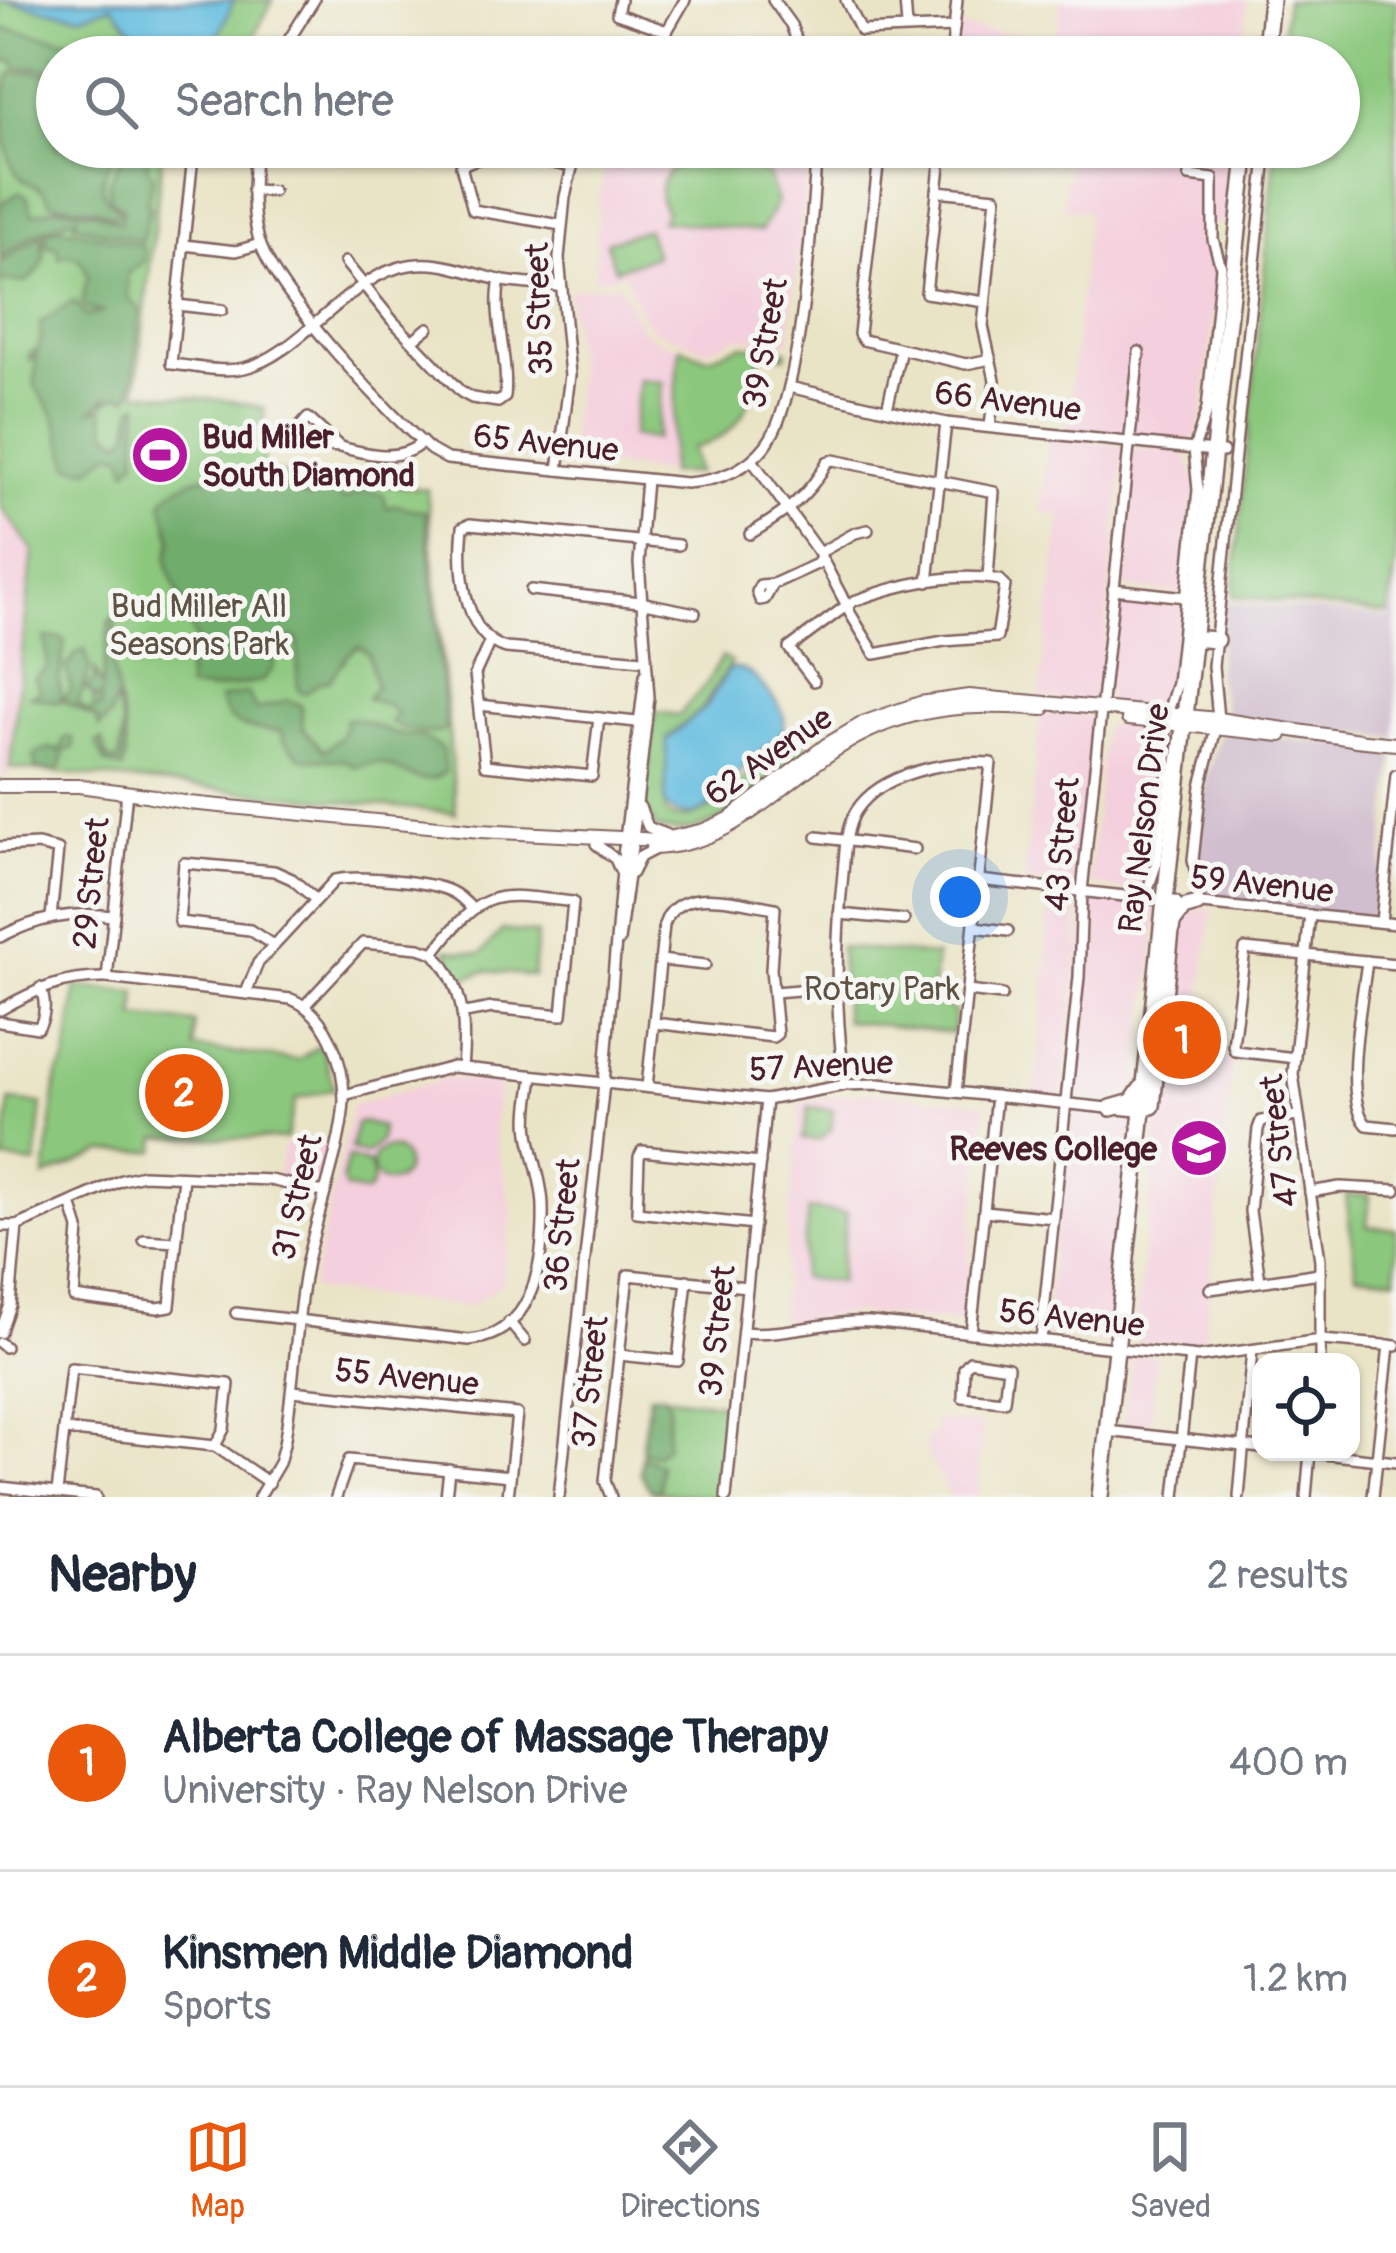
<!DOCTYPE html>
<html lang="en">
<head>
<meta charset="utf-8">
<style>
	body { margin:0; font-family:Pangolin,sans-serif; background:#f6f6f7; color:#1f2937 }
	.controls { position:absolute; right:36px; bottom:36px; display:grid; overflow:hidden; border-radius:24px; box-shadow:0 3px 9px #0004 }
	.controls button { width:108px; height:108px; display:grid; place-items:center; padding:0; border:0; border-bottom:3px solid #e0e1e3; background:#fff; color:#1f2937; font:60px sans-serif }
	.you { position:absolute; left:960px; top:897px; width:42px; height:42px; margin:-30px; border:9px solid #fff; border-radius:50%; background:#1a73e8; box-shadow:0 0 0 18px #1a73e833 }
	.badge { display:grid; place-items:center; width:78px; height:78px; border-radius:50%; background:#ea580c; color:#fff; font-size:39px; font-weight:700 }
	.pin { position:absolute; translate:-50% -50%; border:6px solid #fff; box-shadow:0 3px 12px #0006 }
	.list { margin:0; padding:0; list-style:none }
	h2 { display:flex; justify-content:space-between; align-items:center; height:156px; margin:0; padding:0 48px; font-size:51px }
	h2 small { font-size:39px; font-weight:400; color:#747a83 }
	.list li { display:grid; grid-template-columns:78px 1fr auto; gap:36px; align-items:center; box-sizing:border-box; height:216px; padding:0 48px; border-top:3px solid #e0e1e3 }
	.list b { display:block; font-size:45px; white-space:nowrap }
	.list p { margin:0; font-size:39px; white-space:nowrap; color:#747a83 }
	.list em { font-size:39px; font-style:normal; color:#747a83 }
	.icon { flex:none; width:66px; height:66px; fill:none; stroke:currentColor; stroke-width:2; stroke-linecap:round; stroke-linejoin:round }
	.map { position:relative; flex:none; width:1396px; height:1497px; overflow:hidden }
	.search { position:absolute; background:#fff; box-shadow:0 3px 9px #0004; left:36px; right:36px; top:36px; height:132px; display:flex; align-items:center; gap:30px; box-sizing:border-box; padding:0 42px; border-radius:66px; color:#747a83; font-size:45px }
	.sheet { height:588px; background:#fff }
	nav { display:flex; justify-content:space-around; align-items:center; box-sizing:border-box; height:168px; border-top:3px solid #e0e1e3; background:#fff; font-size:33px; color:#747a83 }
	nav a { display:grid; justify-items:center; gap:6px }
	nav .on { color:#ea580c }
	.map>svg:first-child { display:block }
	.built { fill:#f4cfdd }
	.industrial { fill:#d0bdcd }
	.green { fill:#8bc87d; stroke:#6a7454; stroke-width:3 }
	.forest { fill:#70ac6c; stroke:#5d664c; stroke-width:3 }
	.water { fill:#61bcdf; stroke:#566e85; stroke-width:3 }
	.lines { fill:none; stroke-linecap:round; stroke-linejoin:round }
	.minor-casing { stroke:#826461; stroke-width:14 }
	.major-casing { stroke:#826461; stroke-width:16 }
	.highway-casing { stroke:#826461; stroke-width:20 }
	.minor { stroke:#fff; stroke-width:9 }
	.major { stroke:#fff; stroke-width:12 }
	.highway { stroke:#fff; stroke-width:15 }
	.labels { text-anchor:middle; stroke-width:10; stroke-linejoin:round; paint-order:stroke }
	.street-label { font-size:33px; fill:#4a1f2b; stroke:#f6f6f2 }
	.poi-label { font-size:33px; font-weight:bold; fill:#4a1f2b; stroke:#f6f6f2; text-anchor:start }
	.park-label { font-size:33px; fill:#5e5244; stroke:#f6f6f2 }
</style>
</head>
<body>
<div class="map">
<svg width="1396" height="1497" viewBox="0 0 1396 1497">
	<rect width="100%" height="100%" fill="#f6f6f2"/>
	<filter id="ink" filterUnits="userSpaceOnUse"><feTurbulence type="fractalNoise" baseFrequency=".00833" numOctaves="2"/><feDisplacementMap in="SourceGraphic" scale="24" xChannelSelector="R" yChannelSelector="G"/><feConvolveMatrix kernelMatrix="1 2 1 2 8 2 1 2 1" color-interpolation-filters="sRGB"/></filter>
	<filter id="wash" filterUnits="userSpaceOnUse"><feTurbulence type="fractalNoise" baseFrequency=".004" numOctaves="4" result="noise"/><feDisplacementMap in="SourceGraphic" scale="48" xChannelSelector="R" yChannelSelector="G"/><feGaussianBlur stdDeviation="2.7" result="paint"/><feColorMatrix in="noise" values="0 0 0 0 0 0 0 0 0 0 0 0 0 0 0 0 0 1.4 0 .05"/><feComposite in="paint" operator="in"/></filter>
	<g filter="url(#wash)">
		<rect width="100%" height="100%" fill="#eae4c6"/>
		<!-- built -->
		<g class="built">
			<polygon points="1060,0 1248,0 1241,57 957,57 959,28 1054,38 1054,56"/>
			<polygon points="610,147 677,147 807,172 789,343 736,337 708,350 652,329 641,314 624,274 594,281 599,196"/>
			<polygon points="1069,147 1238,147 1229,224 1208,223 1218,265 1204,407 1195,439 1183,443 1067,430 1088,212 1063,208"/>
			<polygon points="620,283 640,328 659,341 680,347 669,473 568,460 577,372 568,290"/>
			<polygon points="1049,437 1119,446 1124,450 1099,692 1089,702 1039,698 1061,515 1041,512"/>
			<polygon points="1140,447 1186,453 1197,483 1184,590 1180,594 1121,587 1118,580 1132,451"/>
			<polygon points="0,507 33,550 10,768 0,780"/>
			<polygon points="1122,594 1179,600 1183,605 1174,684 1162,708 1156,711 1106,703 1117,598"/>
			<polygon points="1041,711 1086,716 1095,723 1078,878 1072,886 1024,881"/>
			<polygon points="1114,721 1158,728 1165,756 1153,861 1142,890 1136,893 1089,884 1104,730"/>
			<polygon points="1048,891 1073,893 1077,898 1078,948 1063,1094 1057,1099 1035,1096 1047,970"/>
			<polygon points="1092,895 1150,901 1158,910 1138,1087 1121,1103 1074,1099 1070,1094 1084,900"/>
			<polygon points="1204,908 1212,909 1195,1053 1233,1059 1203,1350 1139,1344 1134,1340 1179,922 1182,914"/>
			<polygon points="448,1078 499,1082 494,1132 512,1211 502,1283 469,1307 311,1290 352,1105"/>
			<polygon points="880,1093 986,1104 963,1323 854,1313 779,1322 800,1103 846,1094"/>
			<polygon points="1071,1109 1130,1115 1134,1121 1112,1338 1107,1342 1048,1336 1044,1332 1068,1111"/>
			<polygon points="285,1143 330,1143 319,1184 277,1176"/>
			<polygon points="1133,1355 1157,1356 1149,1431 1123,1424"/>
			<polygon points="936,1420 982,1425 978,1497 951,1497 925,1450 927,1435 934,1435"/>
		</g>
		<!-- industrial -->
		<g class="industrial">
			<polygon points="1396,569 1396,738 1226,716 1217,671 1224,601 1390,618"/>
			<polygon points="1226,733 1385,749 1394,757 1377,911 1369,917 1226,902 1206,896 1198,857 1207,777 1220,736"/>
		</g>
		<!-- green -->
		<g class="green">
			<polygon points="0,0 273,0 243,57 57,57 57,147 163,147 136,392 231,401 264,408 263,472 427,489 456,813 10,768 33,550 0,506"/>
			<polygon points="1286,0 1396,0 1396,564 1388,614 1233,596 1276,147 1339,147 1339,57 1280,57"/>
			<path d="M685 162 751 168 768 175 777 202 761 231 661 221 666 213C654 191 662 170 685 162Z"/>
			<polygon points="647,229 656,256 615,269 606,242"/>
			<path d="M741 345 787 351 786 356 761 353C753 399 743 438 692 448L697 473H669L680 347 707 358Z"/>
			<polygon points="639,379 663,382 656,439 632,436"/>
			<path d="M722 657 731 662 702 709 667 738 666 812 671 817 687 818 721 804 791 729 811 751C770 783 713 846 656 828L643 807 655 712 679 715 706 684Z"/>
			<polygon points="502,930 537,934 533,976 486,971 458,980 447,950 481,954"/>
			<polygon points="840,947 936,956 932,998 955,1011 953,1033 845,1021"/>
			<polygon points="76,987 137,992 135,1017 195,1023 194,1048 298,1060 321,1044 334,1089 296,1099 286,1139 158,1137 156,1151 103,1152 45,1177 57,1076 67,1060"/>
			<polygon points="10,1101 42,1104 36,1164 4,1160"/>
			<polygon points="809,1107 833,1110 831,1130 819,1140 803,1139"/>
			<polygon points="362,1122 381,1127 380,1141 366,1154 351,1149 356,1124"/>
			<circle cx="389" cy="1165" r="17"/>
			<path d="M348 1157 369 1164C373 1176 376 1185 366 1193L345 1188 342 1181Z"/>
			<polygon points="1346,1195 1370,1195 1367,1226 1396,1229 1396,1278 1356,1274"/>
			<polygon points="808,1209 847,1213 839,1282 801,1278"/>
			<polygon points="649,1394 724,1404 717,1497 652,1492 640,1473"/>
		</g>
		<!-- forest -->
		<g class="forest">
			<polygon points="0,28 75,41 121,57 57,57 57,72 37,67 16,68 13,61 0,60"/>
			<path d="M34 71 57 77V147H116C104 179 90 186 120 211L115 217 96 209 50 203C45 187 34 187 22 179 0 160 0 97 11 73Z"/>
			<polygon points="127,147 150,147 147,167 153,176 147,204 150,208 142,241 74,224 77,216 34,234 0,258 0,204 20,192 27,196 32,214 60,207 96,212 120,223 124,209 111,200 108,183"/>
			<polygon points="61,227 143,246 145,261 127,274 128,297 140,310 132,388 128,398 118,395 104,404 108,395 92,410 103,408 108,432 122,441 129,433 133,407 139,404 136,460 127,470 123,455 110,453 90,469 70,466 54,415 35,386 36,354 31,361 28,358 32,350 37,353 41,337 40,323 74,301 86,316 104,312 87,309 82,302 88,275 81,261 71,255 59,258 58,248 48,246 44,233"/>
			<path d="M40 235C48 255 44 271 25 282L0 281V263Z"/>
			<path d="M220 474 253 482 262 489 266 483C289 485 292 494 312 498L315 490C330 486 333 496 344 500L363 491 383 494 387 508 395 505 426 512 446 730C432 737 404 730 390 722L398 714 387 705 367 699 376 687 368 653 359 646 348 655 330 680 318 683 306 693 299 691C294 672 301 655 297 638L291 637 276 645 273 668 262 681 211 690 187 688V667L202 657 169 570 167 559 172 540 162 502C172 486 200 475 220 474Z"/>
			<path d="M114 618C118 634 112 649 113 666 115 699 132 733 123 769L105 763 96 743 102 740 107 759 119 762 123 727 116 699 110 717 99 728 98 720 62 700 71 689 66 666 72 661 74 655 85 649 90 669 78 703 90 714 94 707 100 708 101 695 94 702 92 693 85 689 94 681 95 671 102 687 109 622Z"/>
			<polygon points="45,638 62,638 65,642 59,683 61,698 58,702 30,696 40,692 35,678 48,668"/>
			<path d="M247 693 256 710 288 700 301 705 303 728 324 751 342 736 346 719H357L395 734 423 737 442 749 445 772C425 789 406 773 386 765 375 761 366 765 355 767L346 761C329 759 318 760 301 758L283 739 282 731C253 729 230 732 219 699Z"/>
			<polygon points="65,738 73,738 74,748 65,750 61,767 55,771 36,769 34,757 38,752 50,748 60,751"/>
			<polygon points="650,1394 662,1394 669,1403 666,1446 656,1455 643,1451 642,1444"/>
			<path d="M644 1457 660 1465V1491H651C643 1480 637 1470 644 1457Z"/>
		</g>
		<!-- water -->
		<g class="water">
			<polygon points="0,0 234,0 209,57 187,57 141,40 112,6 80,16"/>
			<path d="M730 668C745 668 752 674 762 685 771 696 786 709 784 725 782 740 762 749 752 758 731 779 700 838 665 805L667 739 706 707Z"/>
		</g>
	</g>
	<g filter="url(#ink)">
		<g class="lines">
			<defs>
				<g id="minor">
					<polyline points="620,0 617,14 667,31 685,0"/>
					<polyline points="773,0 791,25 803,57"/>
					<polyline points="846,0 861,31 954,27"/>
					<polyline points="905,0 907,27"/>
					<polyline points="278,57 314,0"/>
					<polyline points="951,57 957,0"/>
					<path d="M194 147 171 364C194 366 221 373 244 368 297 356 343 284 397 268 437 256 466 273 504 281 522 284 541 285 559 286"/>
					<path d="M256 147C253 178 250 210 259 240 275 293 387 413 431 450L447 459 686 483C717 481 746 471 766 445 803 396 812 214 817 147"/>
					<polyline points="942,147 926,293 985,302"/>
					<polyline points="941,150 883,153 879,157 859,334 863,340 966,364 991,359"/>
					<polyline points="252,190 273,191"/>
					<polyline points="937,191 996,197 983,326 995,380 990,427"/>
					<path d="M561 225 473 210 461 166C490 148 540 160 572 167"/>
					<polyline points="184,245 236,251 260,244"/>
					<path d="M345 262 392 320 461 392 472 398 498 402 505 397C509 357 492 316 500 280"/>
					<polyline points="177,305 222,310"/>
					<polyline points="413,340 428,328"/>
					<polyline points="789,387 946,423 1223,452"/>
					<polyline points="887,409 901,349"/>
					<polygon points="308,418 340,447 302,444 300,427"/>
					<path d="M340 447C367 454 401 463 422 442"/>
					<path d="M752 460 819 553 847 606 850 613 875 654 944 641 997 637 1005 586 1000 580C954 571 897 585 854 601L842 609 789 648 814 681"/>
					<polyline points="558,470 570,375 559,258 565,197 577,147"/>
					<path d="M750 534C783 514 809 497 827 462L833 460 994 492 988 578"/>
					<polyline points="819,553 855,533 868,530"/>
					<polyline points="928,582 946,423"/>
					<polyline points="773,584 765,599 760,600 757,592 760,585 773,584 817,564 821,558"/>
					<polyline points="1113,589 1186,597"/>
					<polyline points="531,590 640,602 695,613"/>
					<polyline points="489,643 475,674 485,765 592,776 599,718"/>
					<path d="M643 660 506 648C462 637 459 565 463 527L470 524 678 545"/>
					<polyline points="479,705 646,723"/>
					<polyline points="1167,715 1177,683 1198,490 1194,449 1207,409 1221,267 1213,239 1213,179 1189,176 1192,147"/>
					<polyline points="1218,719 1213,666 1267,147"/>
					<polyline points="640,807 648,827 667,835"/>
					<polyline points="817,837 915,849"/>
					<polyline points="625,839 645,675"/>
					<polyline points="633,840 649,697 639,563 646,480"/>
					<polyline points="596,844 615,859 620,870"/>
					<polyline points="0,847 38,845 58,850 51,917"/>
					<polyline points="632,873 640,857 657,848"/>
					<polyline points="979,880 1170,901"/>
					<polyline points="1145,898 1157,862 1168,770 1164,723"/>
					<polyline points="1192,903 1396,924"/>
					<polyline points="1197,904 1199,889 1193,860 1201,786 1216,729"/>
					<polyline points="839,914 904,920"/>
					<polyline points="1310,915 1293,1074 1320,1260 1320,1362"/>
					<polyline points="1381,922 1396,775"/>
					<polyline points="974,927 1008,931"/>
					<path d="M0 937C37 918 72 911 114 916"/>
					<polyline points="619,941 632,847"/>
					<polyline points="273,945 250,930 179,922 184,863 274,871 292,879 315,899"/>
					<path d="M434 953C484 886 496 893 573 902L562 1015 492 1008 465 1013"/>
					<path d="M434 953C465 987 466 1026 462 1068"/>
					<polyline points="660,960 705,965"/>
					<path d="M1367 961C1363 998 1341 1097 1367 1125L1396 1128"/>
					<polyline points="107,978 127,792"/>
					<polyline points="967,991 1002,995"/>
					<polyline points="774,992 835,987"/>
					<path d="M246 993 258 963 335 880C358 875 429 881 450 891 459 895 466 902 472 909"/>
					<polyline points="305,1005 363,943 419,948 434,953"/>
					<path d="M0 1010C36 989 65 977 107 978L291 999C327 1013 344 1062 344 1099 343 1142 317 1215 307 1261 295 1321 295 1384 284 1444L279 1463 259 1497"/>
					<path d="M0 1022 38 1028C46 1018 46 999 40 988"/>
					<polyline points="1295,1058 1235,1051 1233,1045 1245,949 1396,964"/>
					<path d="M845 1085C835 1009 835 949 843 873 845 853 845 829 856 811 881 772 949 760 991 763L956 1092"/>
					<path d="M647 1087 664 925C677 882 741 903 775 908L771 969 777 1034 773 1037 654 1023"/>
					<polyline points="344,1095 453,1067 766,1100 845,1085 878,1084 1146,1112"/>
					<polyline points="1310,1192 1340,1187 1396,1190"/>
					<polyline points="71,1203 79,1229 74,1297 158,1308 170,1306 183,1177"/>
					<polyline points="984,1211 1054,1218"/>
					<polyline points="754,1225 637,1212 639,1157 642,1151 760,1163"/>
					<polyline points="0,1226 17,1226 122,1180 143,1175 270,1180 323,1192"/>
					<polyline points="144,1240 176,1242"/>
					<polyline points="1260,1281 1250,1211 1258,1129 1261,1121 1298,1116"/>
					<polyline points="1210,1289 1320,1273"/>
					<path d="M236 1313 469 1340C535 1334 544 1260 543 1207 543 1182 532 1157 529 1133 526 1114 531 1094 533 1076"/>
					<polyline points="509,1322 525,1341"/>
					<path d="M743 1332C785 1336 826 1320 870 1322L1198 1357 1321 1340 1396 1346"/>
					<polyline points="0,1333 10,1305 17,1226"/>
					<polyline points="971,1333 996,1096"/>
					<polyline points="1041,1340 1079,977 1082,891 1139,352"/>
					<polyline points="0,1343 5,1347"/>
					<polyline points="619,1355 678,1361 687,1280"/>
					<polygon points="970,1361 1008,1367 1004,1401 963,1397 964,1368"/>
					<polyline points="292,1391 517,1414 508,1497"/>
					<polyline points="64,1430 215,1446 269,1483"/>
					<polyline points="1107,1431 1261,1448"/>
					<polyline points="1307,1452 1396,1462"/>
					<polyline points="0,1487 96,1497"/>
					<polyline points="57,1493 71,1368 229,1384 224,1429 215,1446"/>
					<polyline points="336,1497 349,1460 510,1476"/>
					<polyline points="446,1497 449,1469"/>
					<polyline points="559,1497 604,1083 624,847"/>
					<polyline points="611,1497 605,1481 628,1275 747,1287"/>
					<polyline points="726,1497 766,1100"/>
					<polyline points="1175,1497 1190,1356"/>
					<polyline points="1239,1497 1252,1350"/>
					<polyline points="1306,1497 1310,1452"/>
					<polyline points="1373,1497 1389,1345"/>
				</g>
				<g id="major">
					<polyline points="1128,719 1281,735"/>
					<polyline points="1355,740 1396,744"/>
					<polyline points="0,786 79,786 154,796"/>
					<polyline points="150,796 189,803 480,831 660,840 704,830 729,819 826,745 865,722 920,703 969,696 1218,719 1359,740"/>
					<path d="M652 848C735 846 779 783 845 744 907 706 972 703 1043 709"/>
				</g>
				<g id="highway">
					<polyline points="1265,57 1271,0"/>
					<polyline points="1203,639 1216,640"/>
					<polyline points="1175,919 1183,908 1197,904"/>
					<polyline points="1152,1106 1174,904"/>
					<polyline points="1111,1108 1132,1102 1141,1089"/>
					<polyline points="1100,1497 1247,147"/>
				</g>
			</defs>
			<!-- minor casing -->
			<use href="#minor" class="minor-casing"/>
			<!-- major casing -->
			<use href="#major" class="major-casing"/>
			<!-- highway casing -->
			<use href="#highway" class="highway-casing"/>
			<!-- minor -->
			<use href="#minor" class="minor"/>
			<!-- major -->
			<use href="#major" class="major"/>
			<!-- highway -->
			<use href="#highway" class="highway"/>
		</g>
	</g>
	<!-- icons -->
	<defs>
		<symbol id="stadium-disc" viewBox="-11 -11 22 22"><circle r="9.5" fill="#b5179e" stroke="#f6f6f2"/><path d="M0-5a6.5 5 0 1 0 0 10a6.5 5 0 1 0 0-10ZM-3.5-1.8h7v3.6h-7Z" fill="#fff"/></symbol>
		<symbol id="university-disc" viewBox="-11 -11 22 22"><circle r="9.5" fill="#b5179e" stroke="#f6f6f2"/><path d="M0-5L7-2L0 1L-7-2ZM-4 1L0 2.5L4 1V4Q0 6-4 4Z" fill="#fff"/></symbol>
	</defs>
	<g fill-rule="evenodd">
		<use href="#stadium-disc" x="127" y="422" width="66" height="66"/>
		<use href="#university-disc" x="1166" y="1115" width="66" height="66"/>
	</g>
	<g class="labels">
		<!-- street labels -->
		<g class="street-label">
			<text transform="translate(538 309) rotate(-92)" y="12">35 Street</text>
			<text transform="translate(764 343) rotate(-80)" y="12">39 Street</text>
			<text transform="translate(1008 400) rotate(7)" y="12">66 Avenue</text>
			<text transform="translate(546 442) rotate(6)" y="12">65 Avenue</text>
			<text transform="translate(768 755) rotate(-35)" y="12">62 Avenue</text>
			<text transform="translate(1143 818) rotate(-83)" y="12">Ray Nelson Drive</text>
			<text transform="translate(1061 844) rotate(-85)" y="12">43 Street</text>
			<text transform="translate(90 883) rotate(-84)" y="12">29 Street</text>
			<text transform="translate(1262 883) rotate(6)" y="12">59 Avenue</text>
			<text transform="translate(821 1065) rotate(-3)" y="12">57 Avenue</text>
			<text transform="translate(1278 1141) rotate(-97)" y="12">47 Street</text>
			<text transform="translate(296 1197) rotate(-77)" y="12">31 Street</text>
			<text transform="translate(561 1225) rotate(-84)" y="12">36 Street</text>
			<text transform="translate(1072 1317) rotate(6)" y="12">56 Avenue</text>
			<text transform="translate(716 1331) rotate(-84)" y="12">39 Street</text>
			<text transform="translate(407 1376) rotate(6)" y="12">55 Avenue</text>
			<text transform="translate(589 1382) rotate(-84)" y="12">37 Street</text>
		</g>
		<!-- poi labels -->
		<g class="poi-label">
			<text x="202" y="448">Bud Miller<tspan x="202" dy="38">South Diamond</tspan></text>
			<text x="1157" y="1160" text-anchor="end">Reeves College</text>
		</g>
		<!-- park labels -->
		<g class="park-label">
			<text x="199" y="617">Bud Miller All<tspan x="199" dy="38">Seasons Park</tspan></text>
			<text x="882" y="1000">Rotary Park</text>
		</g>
	</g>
</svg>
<div class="controls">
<button><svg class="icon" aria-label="locate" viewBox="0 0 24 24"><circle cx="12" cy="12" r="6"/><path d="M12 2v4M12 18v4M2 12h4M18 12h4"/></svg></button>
</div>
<div class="you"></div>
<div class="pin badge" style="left:1182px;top:1040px">1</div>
<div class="pin badge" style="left:184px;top:1093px">2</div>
<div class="search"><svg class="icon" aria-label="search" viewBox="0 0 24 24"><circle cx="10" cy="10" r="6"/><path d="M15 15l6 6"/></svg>Search here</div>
</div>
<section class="sheet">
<h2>Nearby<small>2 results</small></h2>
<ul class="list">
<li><span class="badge">1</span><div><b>Alberta College of Massage Therapy</b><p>University · Ray Nelson Drive</p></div><em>400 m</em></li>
<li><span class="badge">2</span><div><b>Kinsmen Middle Diamond</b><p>Sports</p></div><em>1.2 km</em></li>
</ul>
</section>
<nav>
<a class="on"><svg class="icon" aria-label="map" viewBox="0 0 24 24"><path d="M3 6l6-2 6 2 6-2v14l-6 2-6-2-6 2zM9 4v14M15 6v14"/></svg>Map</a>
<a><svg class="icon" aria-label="directions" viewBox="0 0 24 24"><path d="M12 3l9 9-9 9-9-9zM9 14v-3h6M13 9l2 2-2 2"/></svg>Directions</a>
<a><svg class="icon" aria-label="saved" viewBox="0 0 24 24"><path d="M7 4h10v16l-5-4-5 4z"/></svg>Saved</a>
</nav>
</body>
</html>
